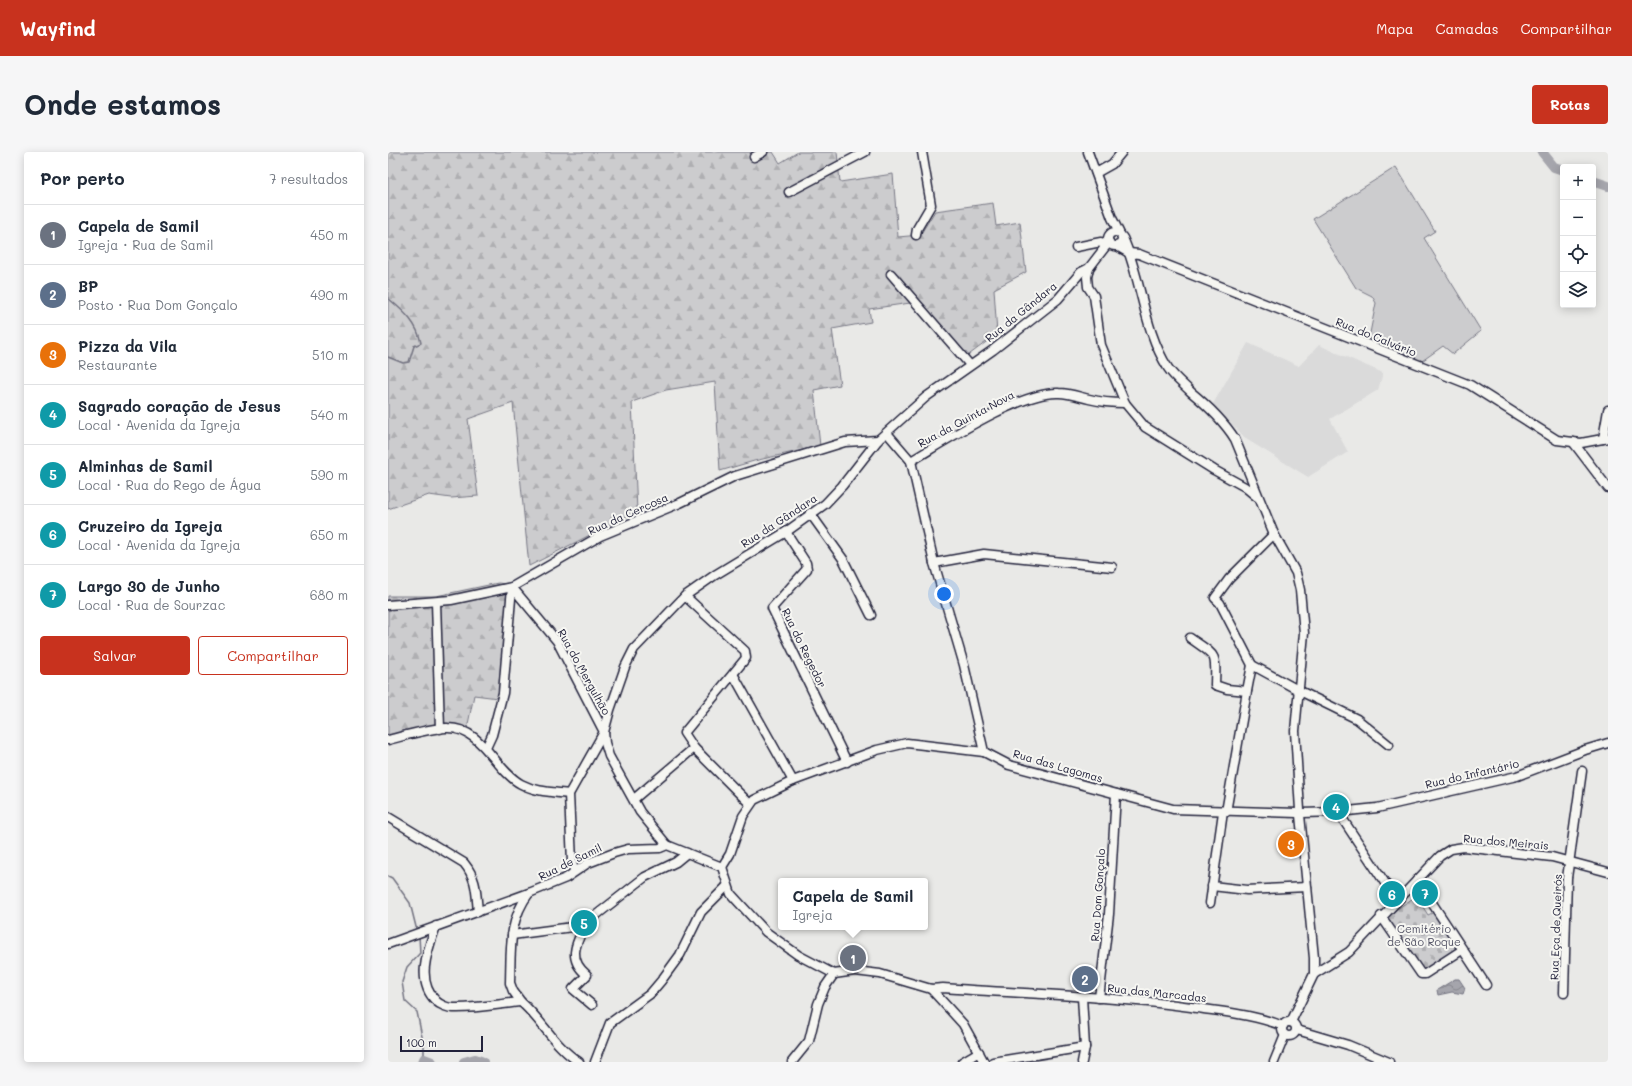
<!DOCTYPE html>
<html lang="pt">
<head>
<meta charset="utf-8">
<style>
	body { margin:0; font-family:Mali,sans-serif; background:#f6f6f7; color:#1f2937 }
	.controls { position:absolute; right:12px; top:12px; display:grid; overflow:hidden; border-radius:4px; box-shadow:0 2px 10px #0003 }
	.controls button { width:36px; height:36px; display:grid; place-items:center; padding:0; border:0; border-bottom:1px solid #e0e1e3; background:#fff; color:#1f2937; font:20px sans-serif }
	.scale { position:absolute; left:12px; bottom:10px; width:83px; box-sizing:border-box; padding-left:4px; border:2px solid #22223b; border-top:0; font-size:11px; line-height:14px; white-space:nowrap; color:#22223b; -webkit-text-stroke:3px #f6f6f2; paint-order:stroke }
	.you { position:absolute; left:556px; top:442px; width:14px; height:14px; margin:-10px; border:3px solid #fff; border-radius:50%; background:#1a73e8; box-shadow:0 0 0 6px #1a73e833 }
	.badge { display:grid; place-items:center; width:26px; height:26px; border-radius:50%; background:#c8321e; color:#fff; font-size:13px; font-weight:700 }
	.pin { position:absolute; translate:-50% -50%; border:2px solid #fff; box-shadow:0 1px 4px #0006 }
	.popup { position:absolute; left:390px; top:726px; width:150px; height:52px; box-sizing:border-box; display:grid; place-content:center; border-radius:4px; background:#fff; filter:drop-shadow(0 1px 3px #0005); font-size:13px; white-space:nowrap; color:#747a83 }
	.popup b { font-size:15px; color:#1f2937 }
	.popup::after { content:''; position:absolute; left:50%; top:100%; margin-left:-8px; border:8px solid transparent; border-top-color:#fff }
	.list { margin:0; padding:0; list-style:none }
	h2 { display:flex; justify-content:space-between; align-items:center; height:52px; margin:0; padding:0 16px; font-size:17px }
	h2 small { font-size:13px; font-weight:400; color:#747a83 }
	.list li { display:grid; grid-template-columns:26px 1fr auto; gap:12px; align-items:center; box-sizing:border-box; height:60px; padding:0 16px; border-top:1px solid #e0e1e3 }
	.list b { display:block; font-size:15px; white-space:nowrap }
	.list p { margin:0; font-size:13px; white-space:nowrap; color:#747a83 }
	.list em { font-size:13px; font-style:normal; color:#747a83 }
	.actions { display:flex; gap:8px; padding:12px 16px }
	.actions a { flex:1; padding:9px 0; border:1px solid #c8321e; border-radius:4px; text-align:center; font-size:14px; color:#c8321e }
	.actions .main { background:#c8321e; color:#fff }
	.icon { flex:none; width:22px; height:22px; fill:none; stroke:currentColor; stroke-width:2; stroke-linecap:round; stroke-linejoin:round }
	.map { position:relative; flex:none; width:1220px; height:910px; overflow:hidden; border-radius:4px }
	header { display:flex; align-items:center; gap:24px; box-sizing:border-box; height:56px; padding:0 20px; background:#c8321e; color:#fff }
	header strong { font-size:19px }
	nav { display:flex; gap:22px; margin-inline-start:auto; font-size:14px }
	.intro { display:flex; align-items:center; justify-content:space-between; box-sizing:border-box; height:96px; padding:0 24px }
	h1 { margin:0; font-size:28px }
	.button { padding:10px 18px; border-radius:4px; background:#c8321e; color:#fff; font-size:14px; font-weight:700 }
	main { display:flex; gap:24px; padding:0 24px }
	aside { flex:1; background:#fff; border-radius:4px; box-shadow:0 2px 10px #0003 }
	.map>svg:first-child { display:block }
	.built { fill:#dadada }
	.forest { fill:url(#forest-firs); stroke:#777784 }
	.cemetery { fill:url(#cemetery-stones); stroke:#777784 }
	.pitch { fill:#ccccce; stroke:#777784 }
	.water { fill:url(#water-waves); stroke:#71717f }
	.lines { fill:none; stroke-linecap:round; stroke-linejoin:round }
	.stream { stroke:#71717f; stroke-width:1.5 }
	.river { stroke:#a5a5ac; stroke-width:10 }
	.minor-casing { stroke:#22223b; stroke-width:11 }
	.minor { stroke:#f6f6f2; stroke-width:8 }
	.labels { text-anchor:middle; stroke-width:4; stroke-linejoin:round; paint-order:stroke }
	.street-label { font-size:11px; fill:#22223b; stroke:#f6f6f2 }
	.park-label { font-size:11px; fill:#555567; stroke:#f6f6f2 }
</style>
</head>
<body>
<header>
<strong>Wayfind</strong>
<nav><a>Mapa</a><a>Camadas</a><a>Compartilhar</a></nav>
</header>
<div class="intro"><h1>Onde estamos</h1><a class="button">Rotas</a></div>
<main>
<aside>
<h2>Por perto<small>7 resultados</small></h2>
<ul class="list">
<li><span class="badge" style="background:#6b7280">1</span><div><b>Capela de Samil</b><p>Igreja · Rua de Samil</p></div><em>450 m</em></li>
<li><span class="badge" style="background:#5c6f8a">2</span><div><b>BP</b><p>Posto · Rua Dom Gonçalo</p></div><em>490 m</em></li>
<li><span class="badge" style="background:#e8710a">3</span><div><b>Pizza da Vila</b><p>Restaurante</p></div><em>510 m</em></li>
<li><span class="badge" style="background:#0f9aa8">4</span><div><b>Sagrado coração de Jesus</b><p>Local · Avenida da Igreja</p></div><em>540 m</em></li>
<li><span class="badge" style="background:#0f9aa8">5</span><div><b>Alminhas de Samil</b><p>Local · Rua do Rego de Água</p></div><em>590 m</em></li>
<li><span class="badge" style="background:#0f9aa8">6</span><div><b>Cruzeiro da Igreja</b><p>Local · Avenida da Igreja</p></div><em>650 m</em></li>
<li><span class="badge" style="background:#0f9aa8">7</span><div><b>Largo 30 de Junho</b><p>Local · Rua de Sourzac</p></div><em>680 m</em></li>
</ul>
<div class="actions"><a class="main">Salvar</a><a>Compartilhar</a></div>
</aside>
<div class="map">
<svg width="1220" height="910" viewBox="0 0 1220 910">
	<defs>
		<pattern id="forest-firs" width="22" height="20" patternUnits="userSpaceOnUse"><rect width="22" height="20" fill="#ccccce"/><path d="M5 1l3.5 6h-7zM16 11l3.5 6h-7z" fill="#afafb2"/></pattern>
		<pattern id="cemetery-stones" width="16" height="16" patternUnits="userSpaceOnUse"><rect width="16" height="16" fill="#ccccce"/><path d="M2 7V4a2 2 0 0 1 4 0v3zM10 15v-3a2 2 0 0 1 4 0v3z" fill="#afafb2"/></pattern>
		<pattern id="water-waves" width="16" height="10" patternUnits="userSpaceOnUse"><rect width="16" height="10" fill="#a5a5ac"/><path d="M0 5q4-4 8 0t8 0" fill="none" stroke="#86868d"/></pattern>
	</defs>
	<rect width="100%" height="100%" fill="#e9e9e7"/>
	<filter id="ink" filterUnits="userSpaceOnUse"><feTurbulence type="fractalNoise" baseFrequency=".025" numOctaves="2"/><feDisplacementMap in="SourceGraphic" scale="8" xChannelSelector="R" yChannelSelector="G"/><feConvolveMatrix kernelMatrix="1 2 1 2 8 2 1 2 1" color-interpolation-filters="sRGB"/></filter>
	<g filter="url(#ink)">
		<!-- built -->
		<polygon class="built" points="860,191 911,214 931,193 995,221 990,238 942,267 960,300 920,325 858,287 825,252"/>
		<!-- forest -->
		<g class="forest">
			<polygon points="0,0 385,0 392,11 410,0 449,0 452,30 505,22 510,85 532,83 547,59 605,51 608,74 632,70 638,120 606,137 609,182 578,205 529,150 481,157 483,170 444,177 452,233 426,238 432,294 366,309 332,319 327,230 278,238 244,250 249,359 141,414 125,251 80,267 90,344 63,346 41,343 0,357"/>
			<path d="M110 431 118 432 121 436 113 529 110 546 86 543 79 577C54 565 25 579 0 585V444H48Z"/>
		</g>
		<!-- cemetery -->
		<polygon class="cemetery" points="1028,744 1040,763 1046,760 1068,797 1035,819 999,764"/>
		<!-- pitch -->
		<polygon class="pitch" points="1008,15 1047,79 1036,86 1093,179 1065,202 1055,194 1034,209 981,186 988,151 984,144 968,136 925,67"/>
		<!-- water -->
		<polygon class="water" points="1067,827 1071,827 1077,836 1075,842 1064,840 1050,843 1049,838"/>
		<g class="lines">
			<!-- stream -->
			<g class="stream">
				<path d="M0 146C15 159 29 170 33 191L26 194 21 210 15 211 0 205"/>
				<polyline points="0,724 4,726 22,751 29,779"/>
				<polyline points="31,784 32,801 19,815 14,830 17,849 29,860 36,895 36,907"/>
			</g>
			<!-- river -->
			<g class="river">
				<polyline points="1154,0 1166,15 1175,18"/>
				<polyline points="1205,29 1220,34"/>
				<polyline points="35,910 36,907 44,910"/>
				<polyline points="76,910 87,907 95,910"/>
			</g>
			<defs>
				<g id="minor">
					<polyline points="700,0 724,66 731,80"/>
					<polyline points="366,5 375,0"/>
					<polyline points="708,21 724,12 734,0"/>
					<polyline points="401,40 477,0"/>
					<circle cx="727" cy="87" r="7"/>
					<polyline points="528,83 529,77 543,53 534,0"/>
					<path d="M735 86C754 127 755 177 780 216 786 225 795 232 803 240 820 254 835 268 847 287L886 382 908 421 912 438 916 481 907 579 912 658"/>
					<polyline points="729,94 741,101 751,102 1082,233 1169,288 1193,291 1220,286"/>
					<polyline points="688,95 713,90 717,95"/>
					<polyline points="701,116 699,125 700,135 706,144 713,193 737,251 757,275 826,318 857,335 869,345"/>
					<polyline points="503,122 582,213"/>
					<polyline points="499,281 523,309 546,411 576,513 596,600"/>
					<polyline points="1215,287 1220,258"/>
					<polyline points="1185,290 1220,336"/>
					<path d="M523 309C557 289 633 239 671 241 681 241 692 245 701 247 713 250 725 251 737 251"/>
					<polyline points="422,361 455,407 483,463"/>
					<polyline points="398,380 418,411 419,417 384,456 459,610"/>
					<polyline points="546,411 596,402 724,415"/>
					<polyline points="124,435 169,489 216,580 181,642 184,710 186,719"/>
					<polyline points="297,444 357,499 358,506 296,581 306,596 362,652"/>
					<polyline points="48,450 52,577"/>
					<polyline points="0,453 63,448 124,435 212,384 292,351 347,324 457,290 490,288"/>
					<path d="M802 486C829 505 828 500 827 533L839 537 859 539 864 513 910 538 969 567 1001 593"/>
					<polyline points="864,513 832,451 827,446 841,427 886,382"/>
					<polyline points="345,522 405,629"/>
					<path d="M0 588C16 584 44 575 60 576 94 576 107 618 133 632 148 640 165 640 181 642"/>
					<polyline points="98,596 104,583 115,541 124,435"/>
					<polyline points="246,647 306,596"/>
					<polyline points="838,660 859,539"/>
					<polyline points="950,660 989,656 1129,624 1197,598 1220,591"/>
					<polyline points="914,661 950,660 1001,737 1005,752"/>
					<polyline points="912,663 926,806 926,822"/>
					<path d="M0 665 76 711C89 727 88 740 90 760"/>
					<polyline points="279,693 252,660 221,604 217,591 216,580 222,558 237,515 246,497 297,444 327,423 398,380 437,352 454,334 490,288 538,245 605,198 670,147 693,120 701,116 721,90"/>
					<polyline points="334,715 342,702 355,664 366,648 405,629 489,598 519,591 596,600 621,613 785,657 909,661"/>
					<polyline points="1029,728 1098,833"/>
					<polyline points="824,734 859,738 919,735"/>
					<polyline points="822,751 835,660"/>
					<polyline points="993,764 1033,822 1037,822 1074,798"/>
					<path d="M198 771C189 790 178 806 199 823L185 837 204 853"/>
					<path d="M48 774C40 797 27 829 48 849 52 853 60 856 65 856 87 857 111 852 133 850L125 839 122 831C123 798 120 769 141 741"/>
					<polyline points="124,783 192,774 198,771 257,725 288,710 299,701"/>
					<path d="M0 792 141 741 178 726 200 711 226 701 240 697 272 696 279 693 334 715 343 742 378 780 410 803 446 822 467 819 492 822 543 837 555 836C637 842 721 844 803 855 834 860 865 862 895 874"/>
					<polyline points="543,837 575,872 596,910"/>
					<polyline points="1176,841 1179,726 1194,619"/>
					<polyline points="694,845 697,895 694,910"/>
					<polyline points="711,846 721,762 728,642"/>
					<path d="M133 850C154 868 167 895 191 910"/>
					<circle cx="901" cy="877" r="7"/>
					<polyline points="903,870 926,822 961,800 1052,704 1063,697 1076,695 1164,705 1220,720"/>
					<polyline points="909,878 960,893 1001,910"/>
					<polyline points="207,910 222,871 262,842 273,829 292,803 313,760 339,734"/>
					<polyline points="404,910 421,889 430,852 437,835 446,822"/>
					<polyline points="574,910 591,900"/>
					<polyline points="605,910 697,895"/>
					<polyline points="886,910 897,883"/>
				</g>
			</defs>
			<!-- minor casing -->
			<use href="#minor" class="minor-casing"/>
			<!-- minor -->
			<use href="#minor" class="minor"/>
		</g>
	</g>
	<g class="labels">
		<!-- street labels -->
		<g class="street-label">
			<text transform="translate(633 160) rotate(-39)" y="4">Rua da Gândara</text>
			<text transform="translate(988 185) rotate(22)" y="4">Rua do Calvário</text>
			<text transform="translate(578 267) rotate(-28)" y="4">Rua da Quinta Nova</text>
			<text transform="translate(240 362) rotate(-24)" y="4">Rua da Cercosa</text>
			<text transform="translate(391 369) rotate(-33)" y="4">Rua da Gândara</text>
			<text transform="translate(416 496) rotate(64)" y="4">Rua do Regedor</text>
			<text transform="translate(196 520) rotate(61)" y="4">Rua do Mergulhão</text>
			<text transform="translate(670 614) rotate(16)" y="4">Rua das Lagomas</text>
			<text transform="translate(1084 622) rotate(-13)" y="4">Rua do Infantário</text>
			<text transform="translate(1118 690) rotate(5)" y="4">Rua dos Meirais</text>
			<text transform="translate(182 710) rotate(-26)" y="4">Rua de Samil</text>
			<text transform="translate(710 743) rotate(-86)" y="4">Rua Dom Gonçalo</text>
			<text transform="translate(1168 775) rotate(-88)" y="4">Rua Eça de Queirós</text>
			<text transform="translate(769 841) rotate(6)" y="4">Rua das Marcadas</text>
		</g>
		<!-- park labels -->
		<g class="park-label">
			<text x="1036" y="781">Cemitério<tspan x="1036" dy="13">de São Roque</tspan></text>
		</g>
	</g>
</svg>
<div class="controls">
<button>+</button>
<button>−</button>
<button><svg class="icon" aria-label="locate" viewBox="0 0 24 24"><circle cx="12" cy="12" r="6"/><path d="M12 2v4M12 18v4M2 12h4M18 12h4"/></svg></button>
<button><svg class="icon" aria-label="layers" viewBox="0 0 24 24"><path d="M12 4l9 5-9 5-9-5zM3 14l9 5 9-5"/></svg></button>
</div>
<div class="scale">100 m</div>
<div class="you"></div>
<div class="pin badge" style="left:465px;top:806px;background:#6b7280">1</div>
<div class="popup"><b>Capela de Samil</b>Igreja</div>
<div class="pin badge" style="left:697px;top:827px;background:#5c6f8a">2</div>
<div class="pin badge" style="left:903px;top:692px;background:#e8710a">3</div>
<div class="pin badge" style="left:948px;top:655px;background:#0f9aa8">4</div>
<div class="pin badge" style="left:196px;top:771px;background:#0f9aa8">5</div>
<div class="pin badge" style="left:1004px;top:742px;background:#0f9aa8">6</div>
<div class="pin badge" style="left:1037px;top:741px;background:#0f9aa8">7</div>
</div>
</main>
</body>
</html>
